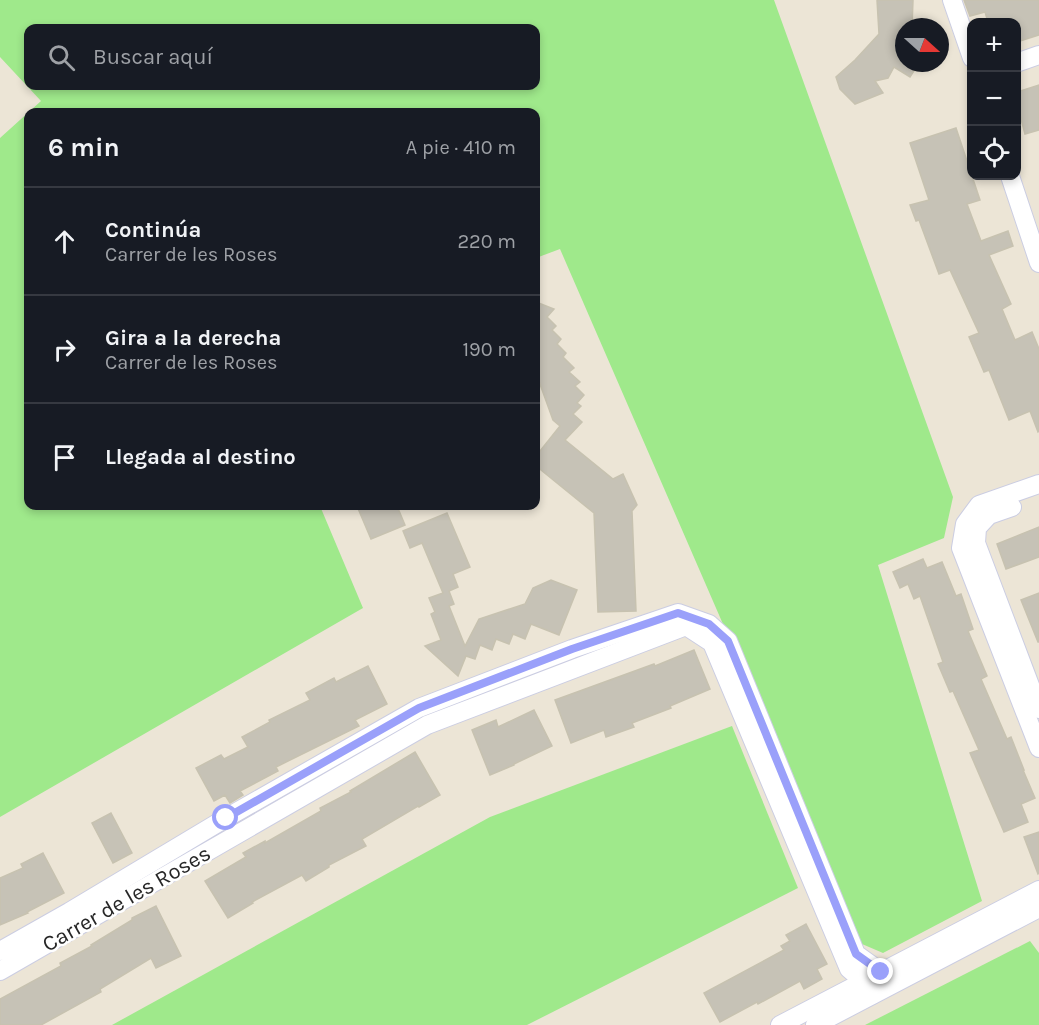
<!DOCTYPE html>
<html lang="es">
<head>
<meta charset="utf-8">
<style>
	body { margin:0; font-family:Karla,sans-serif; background:#242831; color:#f1f3f6 }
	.controls { position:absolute; right:18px; top:18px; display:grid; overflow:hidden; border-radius:12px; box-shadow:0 3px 9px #0003 }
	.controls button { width:54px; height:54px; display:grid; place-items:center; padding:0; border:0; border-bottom:2px solid #363941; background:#171b24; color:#f1f3f6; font:30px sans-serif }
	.compass { position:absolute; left:895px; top:18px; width:54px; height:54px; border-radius:50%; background:#171b24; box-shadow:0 3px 9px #0003; rotate:111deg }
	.stop { position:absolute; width:18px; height:18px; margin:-14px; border:4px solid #9aa0fa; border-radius:50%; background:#fff }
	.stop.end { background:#9aa0fa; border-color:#fff; box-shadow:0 2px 6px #0008 }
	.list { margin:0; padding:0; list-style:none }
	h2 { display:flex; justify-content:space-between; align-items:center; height:78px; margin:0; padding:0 24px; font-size:26px }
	h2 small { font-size:20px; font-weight:400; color:#9ea1a6 }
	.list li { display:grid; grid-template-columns:39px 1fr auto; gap:18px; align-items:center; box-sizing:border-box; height:108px; padding:0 24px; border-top:2px solid #363941 }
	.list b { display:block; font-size:22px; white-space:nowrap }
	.list p { margin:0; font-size:20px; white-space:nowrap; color:#9ea1a6 }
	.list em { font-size:20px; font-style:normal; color:#9ea1a6 }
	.icon { flex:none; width:33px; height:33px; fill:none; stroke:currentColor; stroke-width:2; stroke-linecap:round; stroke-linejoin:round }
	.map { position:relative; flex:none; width:1039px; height:1025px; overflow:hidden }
	.search { position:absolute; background:#171b24; box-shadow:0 3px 9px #0003; left:24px; top:24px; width:516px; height:66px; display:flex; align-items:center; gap:15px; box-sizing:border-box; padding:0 21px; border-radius:12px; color:#9ea1a6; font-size:22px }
	.panel { position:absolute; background:#171b24; box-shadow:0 3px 9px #0003; left:24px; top:108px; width:516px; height:402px; border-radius:12px }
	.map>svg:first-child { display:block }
	.green { fill:#9fe98b; fill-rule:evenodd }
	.building { fill:#c6c2b6; stroke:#c7c2b0; stroke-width:1.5 }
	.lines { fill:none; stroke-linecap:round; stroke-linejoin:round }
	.street-casing { stroke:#cbcde2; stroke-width:20 }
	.street { stroke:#fff; stroke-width:18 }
	.route { stroke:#9aa0fa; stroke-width:8 }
	.labels { text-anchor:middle; stroke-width:5; stroke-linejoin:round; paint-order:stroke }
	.street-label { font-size:22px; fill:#272727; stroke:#fff }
</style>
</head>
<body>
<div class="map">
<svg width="1039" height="1025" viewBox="0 0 1039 1025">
	<rect width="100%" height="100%" fill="#ece5d6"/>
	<!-- green -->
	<g class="green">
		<path d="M0 0H774L953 497 944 538 878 565 982 901 883 953 862 944 560 249 536 258V112H28V506H320L363 608 0 817V138L41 101 0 57ZM28 28H536V86H28Z"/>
		<polygon points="732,726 798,888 527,1025 112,1025 490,817"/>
		<polygon points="1030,941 1039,953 1039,1025 865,1025"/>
	</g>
	<!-- building -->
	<g class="building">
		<polygon points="877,0 913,0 912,27 904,27 904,36 902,43 904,63 919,63 910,77 894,67 888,78 875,81 883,93 855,104 840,89 836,77 855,60 879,34"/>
		<polygon points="964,0 1039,0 1039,35 1017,42 1017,22 988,22 985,12 970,16"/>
		<polygon points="1039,85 1039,130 1025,134 1017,104 1017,92"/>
		<polygon points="956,128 980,200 967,204 981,241 1008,231 1013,246 989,255 1011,304 1002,309 1015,340 1032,332 1039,349 1039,431 1038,432 1030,411 1009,420 989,370 984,372 969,337 979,333 950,270 939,274 919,220 916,221 910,205 929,200 910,143"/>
		<polygon points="536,302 554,309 547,317 556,326 552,330 561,339 557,344 566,353 563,357 574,368 569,372 580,382 575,386 584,395 577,403 581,406 573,414 582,422 565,440 613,479 623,474 637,505 632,511 636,611 598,612 594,513 536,466 536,456 560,426 553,420 536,373"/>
		<polygon points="357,506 397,506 405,525 371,539"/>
		<polygon points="447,513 470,567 453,574 458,587 449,591 454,604 449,606 465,646 479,619 525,604 533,588 551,580 577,590 559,635 531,624 525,639 513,634 509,644 496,639 492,650 480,645 475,659 466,656 458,676 425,646 441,640 431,614 435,612 429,598 443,593 422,543 410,548 403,531"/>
		<polygon points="1039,527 1039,557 1006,569 997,544"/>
		<polygon points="923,559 927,568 942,562 956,596 961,594 973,629 968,631 987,676 981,679 1007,739 1011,737 1024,770 1023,770 1035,798 1021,804 1028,822 1004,832 970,753 979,750 953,691 950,692 938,664 943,662 920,596 914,599 908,584 900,588 893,572"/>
		<polygon points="1039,593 1039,642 1038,642 1021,600"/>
		<polygon points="694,650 710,689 670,706 671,708 632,723 634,727 606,737 604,730 571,743 555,700 654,664 655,666"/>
		<polygon points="368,666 387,704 355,720 359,726 276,767 278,771 240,791 243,795 230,803 225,795 214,801 196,768 221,755 224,759 248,747 242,737 270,722 269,720 310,700 306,693 334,678 336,682"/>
		<polygon points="534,710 552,746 514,764 514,765 490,775 472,730 496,720 498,727"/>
		<polygon points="415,752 440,795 419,807 418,806 362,839 366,846 329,865 329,867 306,881 302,875 252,902 253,903 228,918 205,881 246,857 243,853 265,841 265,843 321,811 320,808 351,792 350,791"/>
		<polygon points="111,813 132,853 113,863 92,823"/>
		<polygon points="1039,832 1039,873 1038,874 1024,837"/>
		<polygon points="43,853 64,893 27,912 28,913 0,925 0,878 23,868 21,864"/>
		<polygon points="156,906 181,956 156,968 151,958 100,989 101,992 41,1025 0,1025 0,999 61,966 60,963 92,946 91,945 132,920 132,918"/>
		<polygon points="806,924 827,964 817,969 822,979 804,989 800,981 758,1004 757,1002 720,1022 704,993 784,950 781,946 790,941 786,935"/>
	</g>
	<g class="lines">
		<defs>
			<g id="street">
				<polyline points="952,0 972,58"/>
				<polyline points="1016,63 1039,55"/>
				<polyline points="1010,176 1039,263"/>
				<polyline points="1039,484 979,505 965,524 961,548 1039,748"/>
				<polyline points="1012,507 989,515 977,528 976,543 1039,709"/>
				<polyline points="0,951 69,912 226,818 419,708 572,649 678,613 709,624 728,641 856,954 881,972"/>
				<polyline points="0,971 427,725 686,626 712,643 849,969 863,981 872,995"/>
				<polyline points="780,1025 1039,890"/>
				<polyline points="815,1025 1039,908"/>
			</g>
		</defs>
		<!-- street casing -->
		<use href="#street" class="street-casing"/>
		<!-- street -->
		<use href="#street" class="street"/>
	</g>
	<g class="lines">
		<!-- route -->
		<polyline class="route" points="226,818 419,708 572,649 678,613 709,624 728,641 856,954 881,972"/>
	</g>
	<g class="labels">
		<!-- street labels -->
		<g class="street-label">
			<text transform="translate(126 898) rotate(-30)" y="8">Carrer de les Roses</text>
		</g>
	</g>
</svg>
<div class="controls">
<button>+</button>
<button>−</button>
<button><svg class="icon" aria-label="locate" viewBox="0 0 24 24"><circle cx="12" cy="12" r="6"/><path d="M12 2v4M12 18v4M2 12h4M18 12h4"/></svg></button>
</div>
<svg class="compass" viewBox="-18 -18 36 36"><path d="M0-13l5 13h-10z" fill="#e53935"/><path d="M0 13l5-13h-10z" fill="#9ea1a6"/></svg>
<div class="stop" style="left:226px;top:818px"></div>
<div class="stop end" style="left:881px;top:972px"></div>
<div class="search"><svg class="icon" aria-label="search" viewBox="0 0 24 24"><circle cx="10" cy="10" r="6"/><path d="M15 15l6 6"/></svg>Buscar aquí</div>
<section class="panel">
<h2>6 min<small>A pie · 410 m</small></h2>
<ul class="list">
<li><svg class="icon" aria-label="ahead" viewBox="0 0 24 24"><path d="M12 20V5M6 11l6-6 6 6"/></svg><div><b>Continúa</b><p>Carrer de les Roses</p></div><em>220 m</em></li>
<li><svg class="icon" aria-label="right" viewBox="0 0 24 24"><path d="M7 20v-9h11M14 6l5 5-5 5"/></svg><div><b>Gira a la derecha</b><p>Carrer de les Roses</p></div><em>190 m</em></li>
<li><svg class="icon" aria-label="arrive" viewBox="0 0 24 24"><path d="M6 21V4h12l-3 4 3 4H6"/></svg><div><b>Llegada al destino</b></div></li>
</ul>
</section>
</div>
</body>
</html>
